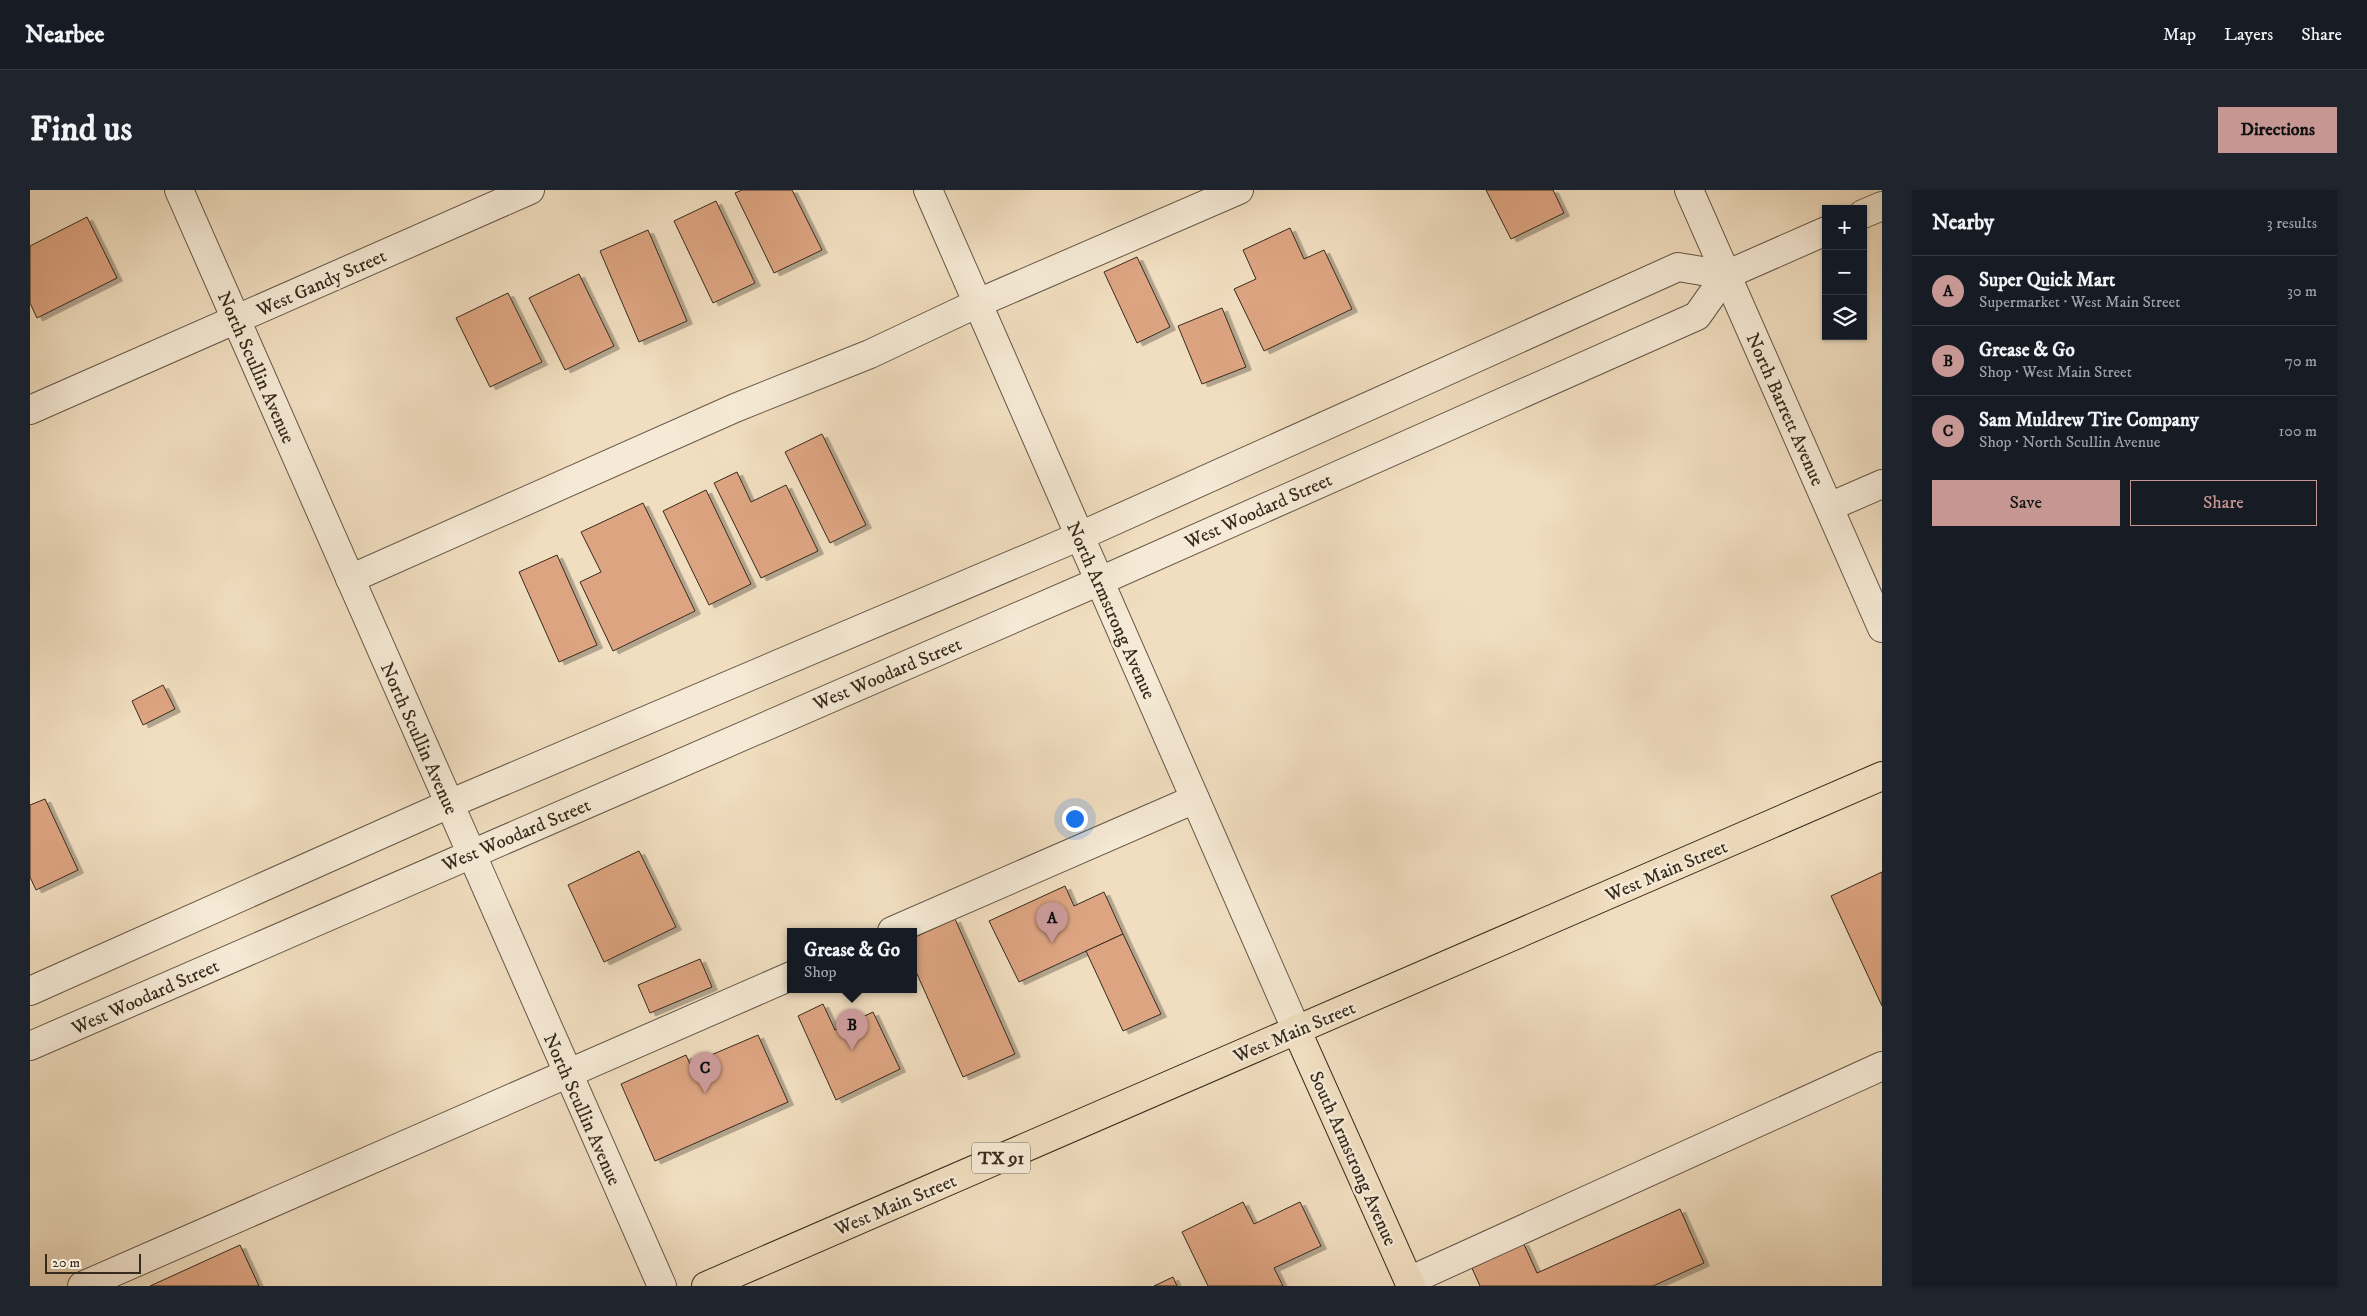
<!DOCTYPE html>
<html lang="en">
<head>
<meta charset="utf-8">
<style>
	body { margin:0; font-family:"IM FELL DW Pica",serif; background:#20242c; color:#f1f3f6 }
	.controls { position:absolute; right:15px; top:15px; display:grid; overflow:hidden; border-radius:0px; box-shadow:0 1px 4px #0004 }
	.controls button { width:45px; height:45px; display:grid; place-items:center; padding:0; border:0; border-bottom:1px solid #363941; background:#171b24; color:#f1f3f6; font:25px sans-serif }
	.scale { position:absolute; left:15px; bottom:12px; width:96px; box-sizing:border-box; padding-left:5px; border:2px solid #362a1d; border-top:0; font-size:14px; line-height:18px; white-space:nowrap; color:#362a1d; -webkit-text-stroke:4px #f6ead6; paint-order:stroke }
	.you { position:absolute; left:1044px; top:628px; width:18px; height:18px; margin:-12px; border:4px solid #fff; border-radius:50%; background:#1a73e8; box-shadow:0 0 0 8px #1a73e833 }
	.badge { display:grid; place-items:center; width:32px; height:32px; border-radius:50%; background:#c59692; color:#111; font-size:16px; font-weight:700 }
	.pin { position:absolute; translate:-50% -41px; filter:drop-shadow(0 1px 2px #0008) }
	.pin::after { content:''; position:absolute; top:26px; width:18px; height:15px; background:inherit; clip-path:polygon(0 0,100% 0,50% 100%) }
	.popup { position:absolute; left:757px; top:738px; width:130px; height:65px; box-sizing:border-box; display:grid; place-content:center; border-radius:0px; background:#171b24; filter:drop-shadow(0 1px 4px #0005); font-size:16px; white-space:nowrap; color:#9ea1a6 }
	.popup b { font-size:19px; color:#f1f3f6 }
	.popup::after { content:''; position:absolute; left:50%; top:100%; margin-left:-10px; border:10px solid transparent; border-top-color:#171b24 }
	.list { margin:0; padding:0; list-style:none }
	h2 { display:flex; justify-content:space-between; align-items:center; height:65px; margin:0; padding:0 20px; font-size:21px }
	h2 small { font-size:16px; font-weight:400; color:#9ea1a6 }
	.list li { display:grid; grid-template-columns:32px 1fr auto; gap:15px; align-items:center; box-sizing:border-box; height:70px; padding:0 20px; border-top:1px solid #363941 }
	.list b { display:block; font-size:19px; white-space:nowrap }
	.list p { margin:0; font-size:16px; white-space:nowrap; color:#9ea1a6 }
	.list em { font-size:16px; font-style:normal; color:#9ea1a6 }
	.actions { display:flex; gap:10px; padding:15px 20px }
	.actions a { flex:1; padding:11px 0; border:1px solid #c59692; border-radius:0px; text-align:center; font-size:18px; color:#c59692 }
	.actions .main { background:#c59692; color:#111 }
	.icon { flex:none; width:28px; height:28px; fill:none; stroke:currentColor; stroke-width:2; stroke-linecap:round; stroke-linejoin:round }
	.map { position:relative; flex:none; width:1852px; height:1096px; overflow:hidden; border-radius:0px }
	header { display:flex; align-items:center; gap:30px; box-sizing:border-box; height:70px; padding:0 25px; background:#171b24; border-bottom:1px solid #363941 }
	header strong { font-size:24px }
	nav { display:flex; gap:28px; margin-inline-start:auto; font-size:18px }
	.intro { display:flex; align-items:center; justify-content:space-between; box-sizing:border-box; height:120px; padding:0 30px }
	h1 { margin:0; font-size:35px }
	.button { padding:12px 22px; border-radius:0px; background:#c59692; color:#111; font-size:18px; font-weight:700 }
	main { display:flex; gap:30px; padding:0 30px }
	aside { flex:1; background:#171b24; border-radius:0px; box-shadow:0 1px 4px #0004 }
	.map>svg:first-child { display:block }
	.building { fill:#dda481; stroke:#362a1d; filter:url(#shadow) }
	.lines { fill:none; stroke-linecap:round; stroke-linejoin:round }
	.minor-casing { stroke:#655746; stroke-width:30 }
	.major-casing { stroke:#362a1d; stroke-width:30 }
	.minor { stroke:#f6ead6; stroke-width:28 }
	.major { stroke:#f1dec0; stroke-width:28 }
	.labels { text-anchor:middle; stroke-width:5; stroke-linejoin:round; paint-order:stroke }
	.shield { fill:#f6ead6; stroke:#706454; stroke-width:1 }
	.shield-label { font-size:18px; font-weight:bold; fill:#362a1d }
	.street-label { font-size:19px; fill:#362a1d; stroke:#f6ead6 }
</style>
</head>
<body>
<header>
<strong>Nearbee</strong>
<nav><a>Map</a><a>Layers</a><a>Share</a></nav>
</header>
<div class="intro"><h1>Find us</h1><a class="button">Directions</a></div>
<main>
<div class="map">
<svg width="1852" height="1096" viewBox="0 0 1852 1096">
	<defs>
		<filter id="shadow"><feDropShadow dx="5.5" dy="3" stdDeviation="0" flood-color="#0004"/></filter>
	</defs>
	<rect width="100%" height="100%" fill="#f1dec0"/>
	<filter id="stains"><feTurbulence type="fractalNoise" baseFrequency=".004" numOctaves="4"/><feColorMatrix values="0 0 0 0 .2 0 0 0 0 .09 0 0 0 0 .02 0 0 0 .5 -.17"/></filter>
	<radialGradient id="worn" r=".72"><stop offset=".6" stop-color="#630" stop-opacity="0"/><stop offset="1" stop-color="#630" stop-opacity=".3"/></radialGradient>
	<!-- building -->
	<g class="building">
		<polygon points="712,0 762,0 792,60 744,83 705,3"/>
		<polygon points="1456,0 1523,0 1534,23 1481,49"/>
		<polygon points="686,11 725,93 683,113 644,31"/>
		<polygon points="57,27 87,88 7,128 0,113 0,56"/>
		<polygon points="1260,38 1274,69 1294,60 1322,119 1234,161 1204,99 1226,89 1213,60"/>
		<polygon points="618,40 657,131 609,152 570,61"/>
		<polygon points="1107,67 1140,137 1107,153 1074,82"/>
		<polygon points="549,84 584,156 535,180 499,108"/>
		<polygon points="478,103 512,172 460,197 426,128"/>
		<polygon points="1192,118 1216,177 1172,194 1148,136"/>
		<polygon points="792,244 836,335 800,353 755,262"/>
		<polygon points="707,282 721,312 756,295 788,361 731,388 684,293"/>
		<polygon points="676,300 721,394 679,415 633,321"/>
		<polygon points="613,313 665,421 583,461 550,392 571,382 551,342"/>
		<polygon points="527,365 567,455 529,472 489,382"/>
		<polygon points="133,495 145,519 113,535 102,511"/>
		<polygon points="15,609 48,680 6,700 0,687 0,615"/>
		<polygon points="609,661 646,737 574,772 538,695"/>
		<polygon points="1852,682 1852,816 1801,706"/>
		<polygon points="1035,696 1044,716 1074,702 1093,744 989,792 959,731"/>
		<polygon points="925,729 985,864 933,887 883,775 883,748"/>
		<polygon points="1093,744 1131,824 1093,841 1056,761"/>
		<polygon points="670,769 682,797 620,823 608,795"/>
		<polygon points="793,814 805,840 843,822 870,879 806,910 768,826"/>
		<polygon points="728,845 758,912 625,971 591,894 656,865 660,874"/>
		<polygon points="1213,1012 1224,1034 1270,1012 1291,1056 1244,1078 1253,1096 1178,1096 1152,1042"/>
		<polygon points="1650,1019 1674,1073 1623,1096 1450,1096 1441,1076 1493,1052 1507,1083"/>
		<polygon points="210,1055 229,1096 120,1096"/>
		<polygon points="1143,1087 1147,1096 1124,1096"/>
	</g>
	<g class="lines">
		<defs>
			<g id="minor">
				<polyline points="149,0 632,1096"/>
				<polyline points="898,0 1266,839"/>
				<polyline points="1659,0 1852,438"/>
				<polyline points="1833,24 1852,16"/>
				<polyline points="0,220 500,0"/>
				<polyline points="1799,317 1852,294"/>
				<polyline points="320,389 705,218 840,164 948,113 1209,0"/>
				<polyline points="862,741 1165,609"/>
				<polyline points="0,801 419,614 1050,346 1648,77 1696,85"/>
				<polyline points="0,856 1070,391 1667,126 1696,85 1796,41"/>
				<polyline points="1379,1091 1852,876"/>
				<polyline points="52,1096 761,786"/>
			</g>
			<g id="major">
				<polyline points="1266,839 1381,1096"/>
				<polyline points="676,1096 1852,586"/>
			</g>
		</defs>
		<!-- minor casing -->
		<use href="#minor" class="minor-casing"/>
		<!-- major casing -->
		<use href="#major" class="major-casing"/>
		<!-- minor -->
		<use href="#minor" class="minor"/>
		<!-- major -->
		<use href="#major" class="major"/>
	</g>
	<g class="labels">
		<!-- shield labels -->
		<rect class="shield" x="942" y="952.5" width="58" height="31" rx="4"/>
		<g class="shield-label">
			<text x="971" y="974">TX 91</text>
		</g>
		<!-- street labels -->
		<g class="street-label">
			<text transform="translate(291 92) rotate(-24)" y="7">West Gandy Street</text>
			<text transform="translate(227 177) rotate(66)" y="7">North Scullin Avenue</text>
			<text transform="translate(1756 219) rotate(66)" y="7">North Barrett Avenue</text>
			<text transform="translate(1228 320) rotate(-24)" y="7">West Woodard Street</text>
			<text transform="translate(1082 420) rotate(66)" y="7">North Armstrong Avenue</text>
			<text transform="translate(857 483) rotate(-23)" y="7">West Woodard Street</text>
			<text transform="translate(390 548) rotate(66)" y="7">North Scullin Avenue</text>
			<text transform="translate(486 644) rotate(-23)" y="7">West Woodard Street</text>
			<text transform="translate(1636 680) rotate(-23)" y="7">West Main Street</text>
			<text transform="translate(115 806) rotate(-24)" y="7">West Woodard Street</text>
			<text transform="translate(1264 841) rotate(-23)" y="7">West Main Street</text>
			<text transform="translate(553 919) rotate(66)" y="7">North Scullin Avenue</text>
			<text transform="translate(1324 968) rotate(66)" y="7">South Armstrong Avenue</text>
			<text transform="translate(865 1014) rotate(-23)" y="7">West Main Street</text>
		</g>
	</g>
	<rect width="100%" height="100%" filter="url(#stains)"/>
	<rect width="100%" height="100%" fill="url(#worn)"/>
</svg>
<div class="controls">
<button>+</button>
<button>−</button>
<button><svg class="icon" aria-label="layers" viewBox="0 0 24 24"><path d="M12 4l9 5-9 5-9-5zM3 14l9 5 9-5"/></svg></button>
</div>
<div class="scale">20 m</div>
<div class="you"></div>
<div class="pin badge" style="left:1022px;top:753px">A</div>
<div class="pin badge" style="left:822px;top:860px">B</div>
<div class="popup"><b>Grease &amp; Go</b>Shop</div>
<div class="pin badge" style="left:675px;top:903px">C</div>
</div>
<aside>
<h2>Nearby<small>3 results</small></h2>
<ul class="list">
<li><span class="badge">A</span><div><b>Super Quick Mart</b><p>Supermarket · West Main Street</p></div><em>30 m</em></li>
<li><span class="badge">B</span><div><b>Grease &amp; Go</b><p>Shop · West Main Street</p></div><em>70 m</em></li>
<li><span class="badge">C</span><div><b>Sam Muldrew Tire Company</b><p>Shop · North Scullin Avenue</p></div><em>100 m</em></li>
</ul>
<div class="actions"><a class="main">Save</a><a>Share</a></div>
</aside>
</main>
</body>
</html>
